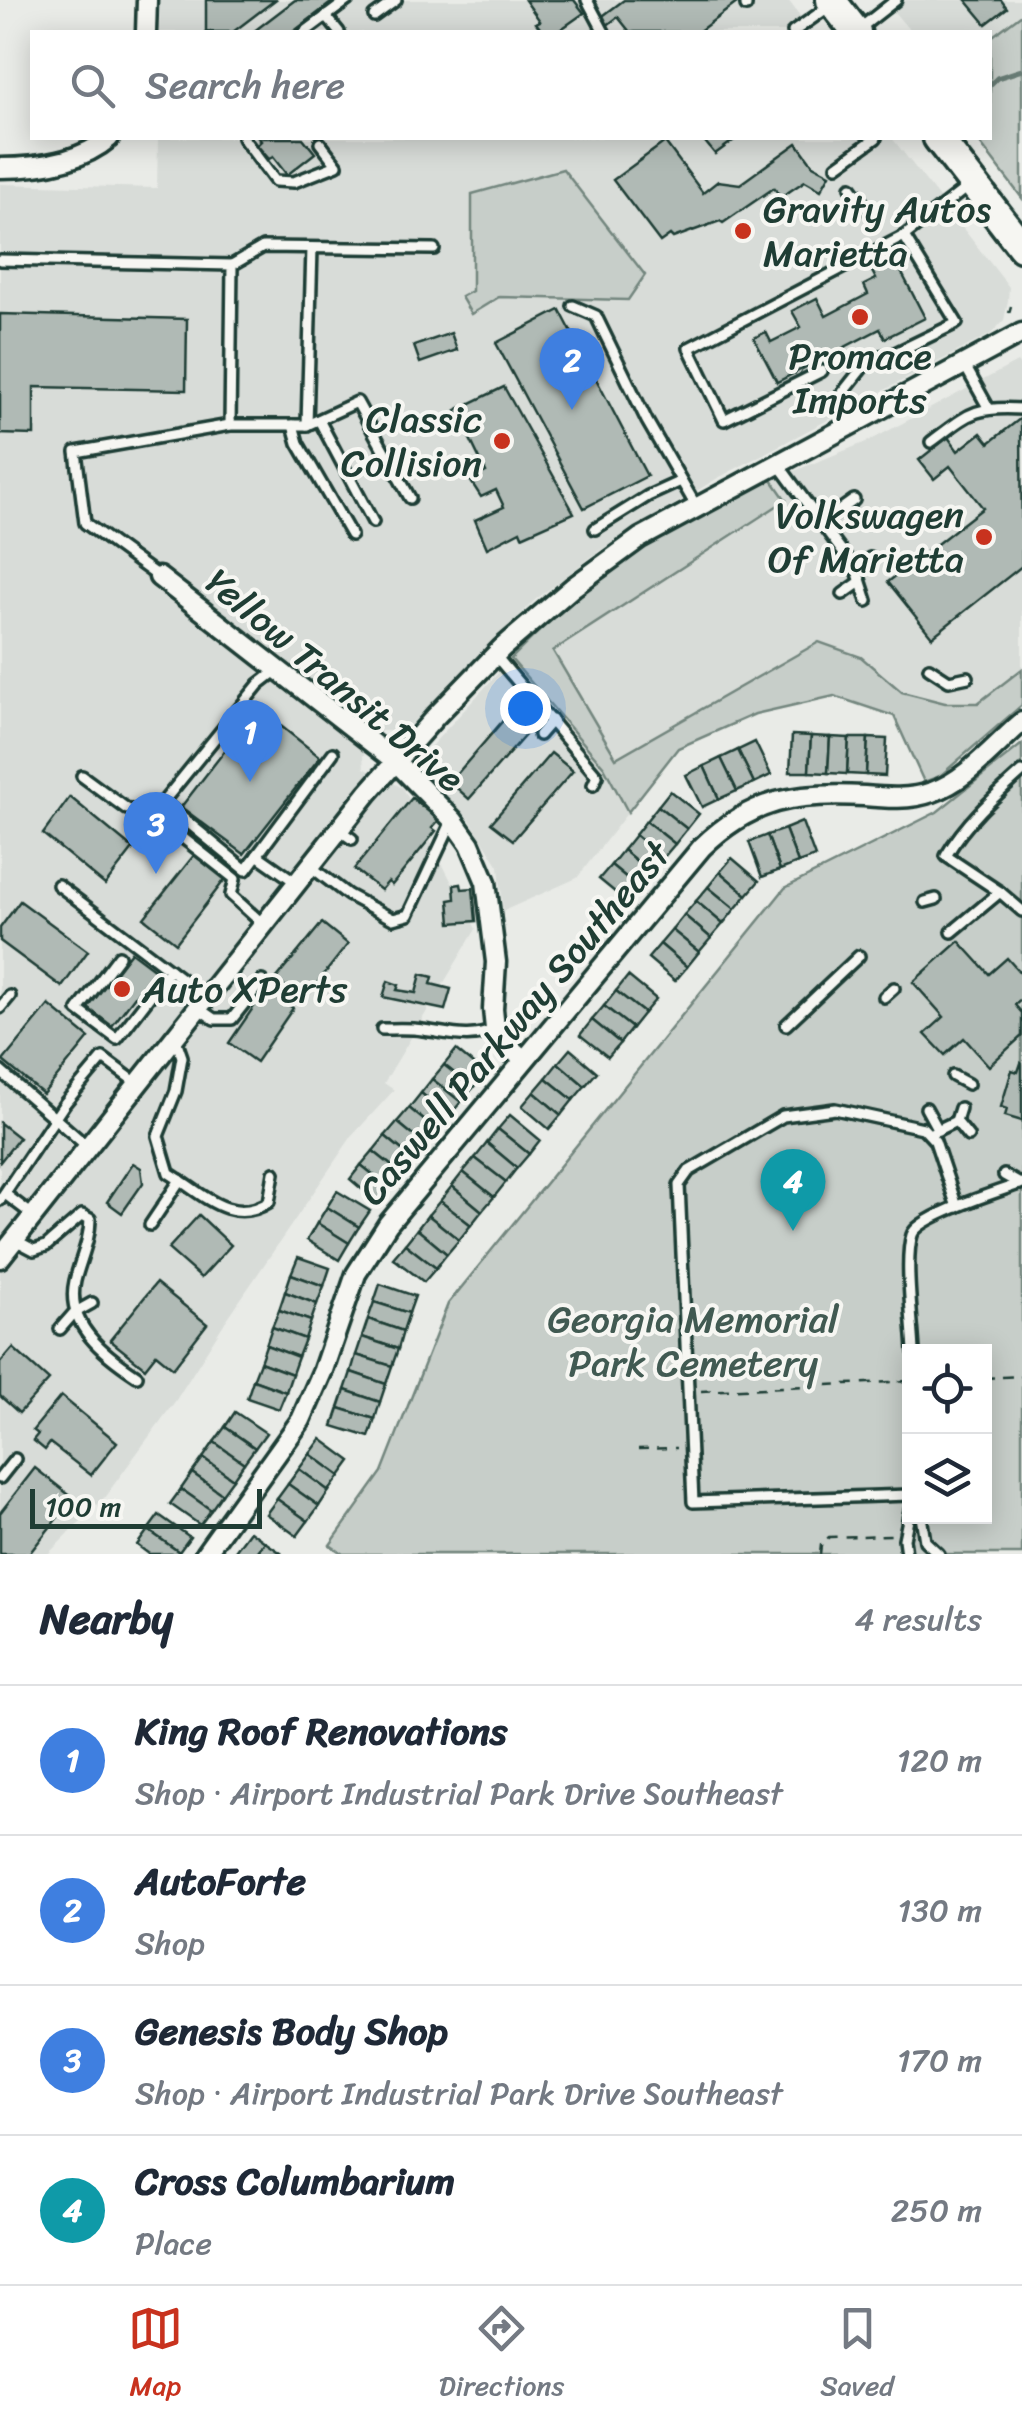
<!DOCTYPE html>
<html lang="en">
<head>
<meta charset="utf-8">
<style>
	body { margin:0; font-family:Sriracha,sans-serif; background:#f2f2f3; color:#1f2937 }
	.controls { position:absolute; right:30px; bottom:30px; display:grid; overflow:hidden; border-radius:0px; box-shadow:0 5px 25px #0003 }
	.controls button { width:90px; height:90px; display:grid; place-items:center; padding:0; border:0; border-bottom:2px solid #e0e1e3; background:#fff; color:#1f2937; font:50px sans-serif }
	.scale { position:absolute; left:30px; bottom:25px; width:232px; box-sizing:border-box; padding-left:10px; border:5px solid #1f3d34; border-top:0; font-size:28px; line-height:35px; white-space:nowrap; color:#1f3d34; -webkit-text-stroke:8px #f6f6f2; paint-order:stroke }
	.you { position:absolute; left:525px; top:708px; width:35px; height:35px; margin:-25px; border:8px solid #fff; border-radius:50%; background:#1a73e8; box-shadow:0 0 0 15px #1a73e833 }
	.badge { display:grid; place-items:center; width:65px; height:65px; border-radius:50%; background:#c8321e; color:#fff; font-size:32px; font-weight:700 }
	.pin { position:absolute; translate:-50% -82px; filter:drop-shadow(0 2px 5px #0008) }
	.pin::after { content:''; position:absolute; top:52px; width:35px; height:30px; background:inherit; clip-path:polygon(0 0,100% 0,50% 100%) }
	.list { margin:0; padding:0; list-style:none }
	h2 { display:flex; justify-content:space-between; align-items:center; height:130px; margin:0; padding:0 40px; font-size:42px }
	h2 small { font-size:32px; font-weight:400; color:#747a83 }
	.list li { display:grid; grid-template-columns:65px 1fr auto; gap:30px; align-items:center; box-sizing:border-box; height:150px; padding:0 40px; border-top:2px solid #e0e1e3 }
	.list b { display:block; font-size:38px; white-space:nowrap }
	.list p { margin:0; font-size:32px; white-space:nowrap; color:#747a83 }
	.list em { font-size:32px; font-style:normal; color:#747a83 }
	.icon { flex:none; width:55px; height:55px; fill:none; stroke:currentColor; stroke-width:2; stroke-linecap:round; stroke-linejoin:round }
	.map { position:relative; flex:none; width:1022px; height:1554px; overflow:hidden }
	.search { position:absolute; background:#fff; box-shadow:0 5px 25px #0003; left:30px; right:30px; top:30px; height:110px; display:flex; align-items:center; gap:25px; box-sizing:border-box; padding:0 35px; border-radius:0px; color:#747a83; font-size:38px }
	.sheet { height:730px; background:#fff }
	nav { display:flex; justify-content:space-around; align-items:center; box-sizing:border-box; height:140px; border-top:2px solid #e0e1e3; background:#fff; font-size:28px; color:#747a83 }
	nav a { display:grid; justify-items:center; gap:5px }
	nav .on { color:#c8321e }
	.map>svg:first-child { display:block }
	.built { fill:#d8dcd8; fill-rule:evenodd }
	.green { fill:#c7cec9; stroke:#73867e; stroke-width:2.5; fill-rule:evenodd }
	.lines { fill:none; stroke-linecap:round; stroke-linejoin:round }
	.stream { stroke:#687c75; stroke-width:5 }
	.building { fill:#b0bab5; stroke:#1f3d34; stroke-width:2.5 }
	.lane-casing { stroke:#1f3d34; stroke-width:16 }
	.street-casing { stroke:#1f3d34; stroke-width:25 }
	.primary-casing { stroke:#1f3d34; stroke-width:35 }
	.path { stroke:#1f3d34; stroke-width:2.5; stroke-dasharray:10 8; stroke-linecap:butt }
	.lane { stroke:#f6f6f2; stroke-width:9 }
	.street { stroke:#f6f6f2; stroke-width:18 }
	.primary { stroke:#f6f6f2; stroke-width:28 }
	.poi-dot { fill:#c8321e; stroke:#f6f6f2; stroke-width:4 }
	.labels { text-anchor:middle; stroke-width:8; stroke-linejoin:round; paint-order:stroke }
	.poi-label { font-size:38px; fill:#1f3d34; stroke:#f6f6f2; text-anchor:start }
	.street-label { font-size:38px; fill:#1f3d34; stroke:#f6f6f2 }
	.park-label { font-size:38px; fill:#415a52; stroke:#f6f6f2 }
</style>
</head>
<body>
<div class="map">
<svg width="1022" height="1554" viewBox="0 0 1022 1554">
	<rect width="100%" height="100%" fill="#e9ebe7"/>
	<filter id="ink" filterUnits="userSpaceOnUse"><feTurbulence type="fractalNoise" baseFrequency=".01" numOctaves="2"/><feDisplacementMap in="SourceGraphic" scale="20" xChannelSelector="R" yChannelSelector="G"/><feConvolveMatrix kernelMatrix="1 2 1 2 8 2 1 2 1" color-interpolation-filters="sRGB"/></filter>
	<g filter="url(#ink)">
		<!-- built -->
		<g class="built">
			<polygon points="160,0 788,0 812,32 159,32"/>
			<polygon points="884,0 1022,0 1022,14 990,38 990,32 911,32"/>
			<path d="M158 138H892L1009 287 1008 300 1004 320 991 334 716 479 599 551 535 600 411 724 398 731H381L363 756 364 768 403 788 476 929 384 1083 394 1090 352 1136 225 1322 176 1400 104 1498 48 1554H0V184L157 188ZM473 194 628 300 462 297 472 292Z"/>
			<polygon points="1017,362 1022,368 1022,669 977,703 945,703 902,692 861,657 819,642 616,759 552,651 786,500 772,480 871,440"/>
			<polygon points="511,659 604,767 628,812 577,878 503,911 499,866 470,820 422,770 422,756"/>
		</g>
		<!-- green -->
		<g class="green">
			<polygon points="1022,14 1022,198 976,138 990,138 990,38"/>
			<polygon points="563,169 645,275 628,300 499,297 471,314 461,297 472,291 472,194"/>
			<path d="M772 480 786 500 553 651 616 758 819 642 861 657 902 692 945 703H978L1022 669V705L940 776 924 782 894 716 834 696 755 714 678 748 628 812 604 767 511 659C545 625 587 582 628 556 674 527 723 503 772 480Z"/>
			<path d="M1022 744V1554H343L330 1545 382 1472 448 1304 785 888 937 812ZM910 1352H984V1516H910Z"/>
		</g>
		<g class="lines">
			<!-- stream -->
			<polyline class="stream" points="990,85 997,78 1022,70"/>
		</g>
		<!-- building -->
		<g class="building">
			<polygon points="206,0 275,0 233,32 206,32"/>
			<polygon points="295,0 335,0 293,32 253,32"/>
			<polygon points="525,0 574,0 584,13 557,32 543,32 536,23 540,21"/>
			<polygon points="624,0 736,0 738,2 698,32 630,32 618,17 606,26 600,18"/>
			<polygon points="966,0 1001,0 1007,8 986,24"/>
			<polygon points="258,138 303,138 315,153 287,175 273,157 269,159 257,145 261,141"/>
			<polygon points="702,138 737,138 715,154"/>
			<polygon points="665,142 703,193 718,181 740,184 797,143 813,165 830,174 821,190 805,181 781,197 774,188 723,223 720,221 673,238 670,235 660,242 613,180"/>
			<polygon points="890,250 925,318 885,338 880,329 777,382 754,338 766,332 771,342 801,327 792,311 817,298 826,316 868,294 864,285 876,279 867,262"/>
			<polygon points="560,310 647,476 584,508 496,343"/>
			<polygon points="0,314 187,319 186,390 34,387 34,435 0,434"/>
			<polygon points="451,333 457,350 420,363 414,346"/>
			<polygon points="504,387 574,513 522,536 520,531 487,548 475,520 504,507 496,490 481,497 470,480 486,472 456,410"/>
			<polygon points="1021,418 1022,566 932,637 888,582 983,508 950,466 934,479 919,460 948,437 958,451 981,433 989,443"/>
			<polygon points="258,708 320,757 244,854 181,807"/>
			<polygon points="507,716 528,732 469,799 450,782"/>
			<polygon points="792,735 811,736 809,772 790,772"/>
			<polygon points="811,736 830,737 828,773 809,772"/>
			<polygon points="830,737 849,738 847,774 828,773"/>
			<polygon points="849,738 868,738 866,775 847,774"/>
			<polygon points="868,738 887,739 885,776 866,775"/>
			<polygon points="755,742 771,775 754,783 738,750"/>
			<polygon points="738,750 754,783 737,791 721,758"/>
			<polygon points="551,753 573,771 513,840 491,823"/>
			<polygon points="721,758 737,791 719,799 704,766"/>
			<polygon points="704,766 719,799 702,807 686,775"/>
			<polygon points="670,791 699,814 687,829 658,806"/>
			<polygon points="70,797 133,849 105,885 43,834"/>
			<polygon points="412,798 439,820 432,828 436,831 392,885 388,882 381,890 354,869"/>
			<polygon points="658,806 687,829 675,844 646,821"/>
			<polygon points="646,821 675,844 663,858 635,835"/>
			<polygon points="802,822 815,857 798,863 785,829"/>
			<polygon points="785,829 798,863 780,870 767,835"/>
			<polygon points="635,835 663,858 651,873 623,850"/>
			<polygon points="767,835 780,870 762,877 749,842"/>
			<polygon points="623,850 651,873 639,888 611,865"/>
			<polygon points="195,854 226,878 176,943 144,918"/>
			<polygon points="732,858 759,881 747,895 720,872"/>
			<polygon points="611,865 639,888 627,902 599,879"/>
			<polygon points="720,872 747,895 735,909 708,887"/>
			<polygon points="461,884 462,889 473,888 476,921 451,923 449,900 455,899 454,885"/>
			<polygon points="708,887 735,909 723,924 696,901"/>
			<polygon points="20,901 88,951 62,987 0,941 0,928"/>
			<polygon points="696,901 723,924 711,938 684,915"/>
			<polygon points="684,915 711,938 699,952 672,930"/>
			<polygon points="322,923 348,944 303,1001 276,979"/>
			<polygon points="672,930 699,952 687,967 660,944"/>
			<polygon points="959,941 989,974 1007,958 1022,975 1022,999 1015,1005 1022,1013 1022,1036 989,1066 964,1038 945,1055 925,1034 944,1017 913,982"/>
			<polygon points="660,944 687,967 675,981 648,958"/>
			<polygon points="131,952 155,970 112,1026 88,1008"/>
			<polygon points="421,974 433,977 431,984 451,989 445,1010 383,997 388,981 399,985 397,990 416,993"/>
			<polygon points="628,976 656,999 644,1013 616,991"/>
			<polygon points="266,989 293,1008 256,1062 229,1043"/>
			<polygon points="616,991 644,1013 632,1028 604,1006"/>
			<polygon points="49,1005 89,1038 43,1094 3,1061"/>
			<polygon points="604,1006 632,1028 620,1043 592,1020"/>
			<polygon points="592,1020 620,1043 608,1057 580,1035"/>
			<polygon points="570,1049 597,1072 585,1086 558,1063"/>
			<polygon points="456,1050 484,1073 473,1088 444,1065"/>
			<polygon points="558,1063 585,1086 573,1100 546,1078"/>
			<polygon points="1021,1063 1022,1064 1022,1121 1005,1116 1007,1109 1001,1107 1012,1070 1018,1072"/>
			<polygon points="444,1065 473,1088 461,1102 432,1079"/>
			<polygon points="546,1078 573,1100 561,1115 534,1092"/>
			<polygon points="432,1079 461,1102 449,1116 421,1093"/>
			<polygon points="534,1092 561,1115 549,1129 522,1106"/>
			<polygon points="421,1093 449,1116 437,1131 409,1108"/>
			<polygon points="409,1108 437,1131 425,1145 397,1122"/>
			<polygon points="510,1115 540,1140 529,1154 498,1129"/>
			<polygon points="397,1122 425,1145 414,1160 385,1136"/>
			<polygon points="0,1123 19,1138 0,1162"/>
			<polygon points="498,1129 529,1154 517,1168 487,1143"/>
			<polygon points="385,1136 414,1160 402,1174 373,1151"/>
			<polygon points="487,1143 517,1168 506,1182 475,1158"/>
			<polygon points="373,1151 402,1174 390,1188 361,1165"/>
			<polygon points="475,1158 506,1182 494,1197 463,1172"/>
			<polygon points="133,1163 141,1168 143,1183 122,1213 107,1202"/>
			<polygon points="361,1165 390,1188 378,1203 350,1179"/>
			<polygon points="463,1172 494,1197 482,1211 452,1186"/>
			<polygon points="452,1186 482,1211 471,1225 440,1201"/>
			<polygon points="337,1191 370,1211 359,1227 327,1207"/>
			<polygon points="440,1201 471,1225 459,1240 428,1215"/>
			<polygon points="327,1207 359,1227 349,1243 317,1223"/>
			<polygon points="199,1215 231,1245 201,1278 168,1249"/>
			<polygon points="428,1215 459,1240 447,1254 417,1229"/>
			<polygon points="317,1223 349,1243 339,1260 307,1240"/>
			<polygon points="417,1229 447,1254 436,1268 405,1244"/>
			<polygon points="405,1244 436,1268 424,1282 393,1258"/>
			<polygon points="298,1257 330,1268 324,1286 291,1274"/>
			<polygon points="291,1274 324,1286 317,1304 285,1292"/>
			<polygon points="156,1283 207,1324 173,1368 156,1354 145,1368 110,1340"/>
			<polygon points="380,1284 415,1296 409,1313 374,1302"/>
			<polygon points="285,1292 317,1304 311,1321 279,1310"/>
			<polygon points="374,1302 409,1313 403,1331 368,1319"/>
			<polygon points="279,1310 311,1321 305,1339 272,1327"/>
			<polygon points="368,1319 403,1331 398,1349 362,1337"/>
			<polygon points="272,1327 305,1339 298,1357 266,1345"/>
			<polygon points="362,1337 398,1349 392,1366 356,1355"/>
			<polygon points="266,1345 298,1357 292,1374 260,1362"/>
			<polygon points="13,1348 49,1380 19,1413 0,1396 0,1363"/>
			<polygon points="356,1355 392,1366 386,1384 351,1372"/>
			<polygon points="260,1362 292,1374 286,1392 253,1380"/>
			<polygon points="351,1372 386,1384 380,1402 345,1390"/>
			<polygon points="253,1380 286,1392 279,1409 247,1398"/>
			<polygon points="345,1390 380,1402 375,1419 339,1408"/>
			<polygon points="61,1396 117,1442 91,1475 50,1443 45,1450 33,1440 38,1434 33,1430"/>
			<polygon points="339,1408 375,1419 369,1437 333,1426"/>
			<polygon points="235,1412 266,1433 255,1448 225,1427"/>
			<polygon points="225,1427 255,1448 244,1463 214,1442"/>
			<polygon points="321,1439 351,1461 340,1476 310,1454"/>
			<polygon points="214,1442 244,1463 233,1479 203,1458"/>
			<polygon points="310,1454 340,1476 329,1491 299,1469"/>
			<polygon points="203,1458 233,1479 222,1494 192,1473"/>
			<polygon points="35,1468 73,1498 29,1554 0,1554 0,1513"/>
			<polygon points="299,1469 329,1491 319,1506 288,1484"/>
			<polygon points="192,1473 222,1494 211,1510 181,1489"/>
			<polygon points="288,1484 319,1506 308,1521 277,1499"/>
			<polygon points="181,1489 211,1510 200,1525 170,1504"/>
			<polygon points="277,1499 308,1521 297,1536 266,1514"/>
			<polygon points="159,1515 190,1537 179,1552 148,1530"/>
			<polygon points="148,1530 179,1552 178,1554 149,1554 137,1545"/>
			<polygon points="250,1531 265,1542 256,1554 233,1554"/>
			<polygon points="265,1542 281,1553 280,1554 256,1554"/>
		</g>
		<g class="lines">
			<defs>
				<g id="lane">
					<polyline points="587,0 604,32"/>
					<polyline points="746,6 746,0"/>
					<polyline points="326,16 339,32"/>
					<polyline points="374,16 396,0"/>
					<polyline points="859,29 896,0"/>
					<polyline points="305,32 348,0"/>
					<polyline points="793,32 831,5"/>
					<polyline points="243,138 275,181 294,182 337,165 320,143"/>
					<polyline points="837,166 876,138"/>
					<polyline points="851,187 869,211"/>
					<polyline points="0,260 232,265 230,425 307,425 312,248"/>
					<polyline points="232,265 263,247 434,249"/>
					<polyline points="573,306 596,316 647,421 696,506"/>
					<polyline points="964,364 988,407"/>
					<polyline points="822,371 724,420 689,348 904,236"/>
					<polyline points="319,420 373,522"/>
					<polyline points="851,424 840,396 870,358 893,354 957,323 904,236 970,185"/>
					<polyline points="293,425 298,443 351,535"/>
					<polyline points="307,425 357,402 410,498"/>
					<path d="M931 442C969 414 973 406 1022 409"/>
					<polyline points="778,464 858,573 867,601"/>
					<polyline points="822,523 854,500"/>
					<polyline points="595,529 648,496 681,481"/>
					<polyline points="858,573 870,558"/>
					<polyline points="159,577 85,523 76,452 230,425"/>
					<polyline points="843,594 860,582"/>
					<polyline points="495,655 597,776 593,785"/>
					<polyline points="929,668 949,681 968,677"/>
					<polyline points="277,670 259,684 163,802 246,870 333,753"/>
					<polyline points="539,735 552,720"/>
					<path d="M1022 772C994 797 965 823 946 856L1000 892 1022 911"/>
					<polyline points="82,776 127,809 155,816 235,879 231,895 264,925"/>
					<polyline points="339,830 352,839"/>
					<polyline points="257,855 297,883"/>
					<polyline points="310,866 348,895 393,919 408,915 452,821"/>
					<polyline points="58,885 207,998"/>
					<polyline points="925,902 936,899"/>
					<polyline points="952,932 1000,892"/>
					<polyline points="119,956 78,1010 117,1039 170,970"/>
					<polyline points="884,997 894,988"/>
					<polyline points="0,1008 10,996"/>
					<polyline points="198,1008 214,1019 232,1019 262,981"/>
					<polyline points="786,1025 859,956"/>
					<path d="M382 1029C395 1029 410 1028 423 1030 449 1033 470 1041 495 1029"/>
					<path d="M175 1037 182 1057 176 1091 158 1136 169 1173C203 1194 231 1226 269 1202L274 1173"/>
					<polyline points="0,1071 88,1147"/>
					<polyline points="953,1076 968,1084"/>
					<polyline points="926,1108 938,1130"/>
					<polyline points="960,1108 956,1121 968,1136"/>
					<polyline points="929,1134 956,1121"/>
					<polyline points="1004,1175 1020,1184"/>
					<polyline points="5,1194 34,1216"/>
					<polyline points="0,1200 65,1103 103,1058 138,1084"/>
					<polyline points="150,1225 180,1180"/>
					<path d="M15 1240 34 1250 46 1246 82 1215 90 1219C90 1241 80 1260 75 1281 65 1325 105 1355 137 1376"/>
					<polyline points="60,1329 74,1313 92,1303"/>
					<path d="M914 1352C913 1323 904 1260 912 1235 918 1216 1000 1191 1022 1183"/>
					<polyline points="0,1478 15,1459"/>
					<polyline points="910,1495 693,1502 679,1185 689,1171 783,1116 835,1109 923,1128 935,1141 957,1207"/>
					<polyline points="921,1516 925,1541 939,1554"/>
					<polyline points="906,1554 904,1539 910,1510"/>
				</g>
				<g id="street">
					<polyline points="146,32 147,0"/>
					<path d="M0 168C36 168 81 162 109 138"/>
					<polyline points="159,577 395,761 453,820 470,844 486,882 496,962 493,1009 495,1029 507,1045 524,1060"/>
					<polyline points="0,1258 368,793 436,716 502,648 573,587 640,538 1022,333"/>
					<path d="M205 1554 301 1420 323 1370 356 1274 388 1224 702 847C751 799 797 792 864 796 886 798 910 800 932 792 966 781 995 745 1022 722"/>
				</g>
				<g id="primary">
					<polyline points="831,0 856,32"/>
					<polyline points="938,138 1022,247"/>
				</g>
			</defs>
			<!-- lane casing -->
			<use href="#lane" class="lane-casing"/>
			<!-- street casing -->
			<use href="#street" class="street-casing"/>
			<!-- primary casing -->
			<use href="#primary" class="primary-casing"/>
			<!-- path -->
			<g class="path">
				<polyline points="1009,313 1011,306"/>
				<polyline points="984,1378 1022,1376"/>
				<polyline points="701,1391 910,1381"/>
				<polyline points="638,1449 677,1448"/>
				<polyline points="820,1554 821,1545 829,1537 892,1535"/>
			</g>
			<!-- lane -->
			<use href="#lane" class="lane"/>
			<!-- street -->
			<use href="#street" class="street"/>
			<!-- primary -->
			<use href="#primary" class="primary"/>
		</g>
	</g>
	<!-- markers -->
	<g class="poi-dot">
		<circle cx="743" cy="231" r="10"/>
		<circle cx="860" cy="317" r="10"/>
		<circle cx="502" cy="441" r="10"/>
		<circle cx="984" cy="537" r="10"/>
		<circle cx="122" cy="989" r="10"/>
	</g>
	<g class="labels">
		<!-- poi labels -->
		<g class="poi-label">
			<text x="763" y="222">Gravity Autos<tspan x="763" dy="44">Marietta</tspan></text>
			<text x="860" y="369" text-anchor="middle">Promace<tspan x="860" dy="44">Imports</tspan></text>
			<text x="482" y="432" text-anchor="end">Classic<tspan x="482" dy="44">Collision</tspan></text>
			<text x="964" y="528" text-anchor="end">Volkswagen<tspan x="964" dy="44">Of Marietta</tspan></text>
			<text x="142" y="1002">Auto XPerts</text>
		</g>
		<!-- street labels -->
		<g class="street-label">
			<text transform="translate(335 680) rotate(40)" y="13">Yellow Transit Drive</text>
			<text transform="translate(514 1023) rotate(-50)" y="13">Caswell Parkway Southeast</text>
		</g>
		<!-- park labels -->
		<g class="park-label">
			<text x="693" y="1332">Georgia Memorial<tspan x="693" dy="44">Park Cemetery</tspan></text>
		</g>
	</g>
</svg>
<div class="controls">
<button><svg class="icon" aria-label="locate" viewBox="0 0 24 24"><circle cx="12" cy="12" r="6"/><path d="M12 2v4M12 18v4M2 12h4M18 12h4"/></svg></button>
<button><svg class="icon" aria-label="layers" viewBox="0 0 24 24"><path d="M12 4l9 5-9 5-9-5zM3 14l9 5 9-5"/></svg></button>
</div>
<div class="scale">100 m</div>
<div class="you"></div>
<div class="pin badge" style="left:250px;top:782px;background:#3f7fe0">1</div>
<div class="pin badge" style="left:572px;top:410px;background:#3f7fe0">2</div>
<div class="pin badge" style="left:156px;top:874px;background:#3f7fe0">3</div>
<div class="pin badge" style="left:793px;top:1231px;background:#0f9aa8">4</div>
<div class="search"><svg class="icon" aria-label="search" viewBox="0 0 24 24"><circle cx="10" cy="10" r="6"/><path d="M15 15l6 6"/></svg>Search here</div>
</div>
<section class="sheet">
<h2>Nearby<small>4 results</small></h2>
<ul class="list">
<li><span class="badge" style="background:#3f7fe0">1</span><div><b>King Roof Renovations</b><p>Shop · Airport Industrial Park Drive Southeast</p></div><em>120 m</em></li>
<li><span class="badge" style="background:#3f7fe0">2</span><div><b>AutoForte</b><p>Shop</p></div><em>130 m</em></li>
<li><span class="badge" style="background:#3f7fe0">3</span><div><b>Genesis Body Shop</b><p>Shop · Airport Industrial Park Drive Southeast</p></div><em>170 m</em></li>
<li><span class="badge" style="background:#0f9aa8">4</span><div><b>Cross Columbarium</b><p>Place</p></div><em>250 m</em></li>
</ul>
</section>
<nav>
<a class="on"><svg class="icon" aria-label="map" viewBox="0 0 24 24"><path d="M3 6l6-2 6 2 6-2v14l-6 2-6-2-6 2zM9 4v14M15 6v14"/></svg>Map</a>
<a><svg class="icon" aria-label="directions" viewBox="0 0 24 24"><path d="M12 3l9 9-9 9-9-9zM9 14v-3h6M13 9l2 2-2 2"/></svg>Directions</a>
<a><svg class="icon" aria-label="saved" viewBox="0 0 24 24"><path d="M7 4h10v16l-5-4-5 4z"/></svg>Saved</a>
</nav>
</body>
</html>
